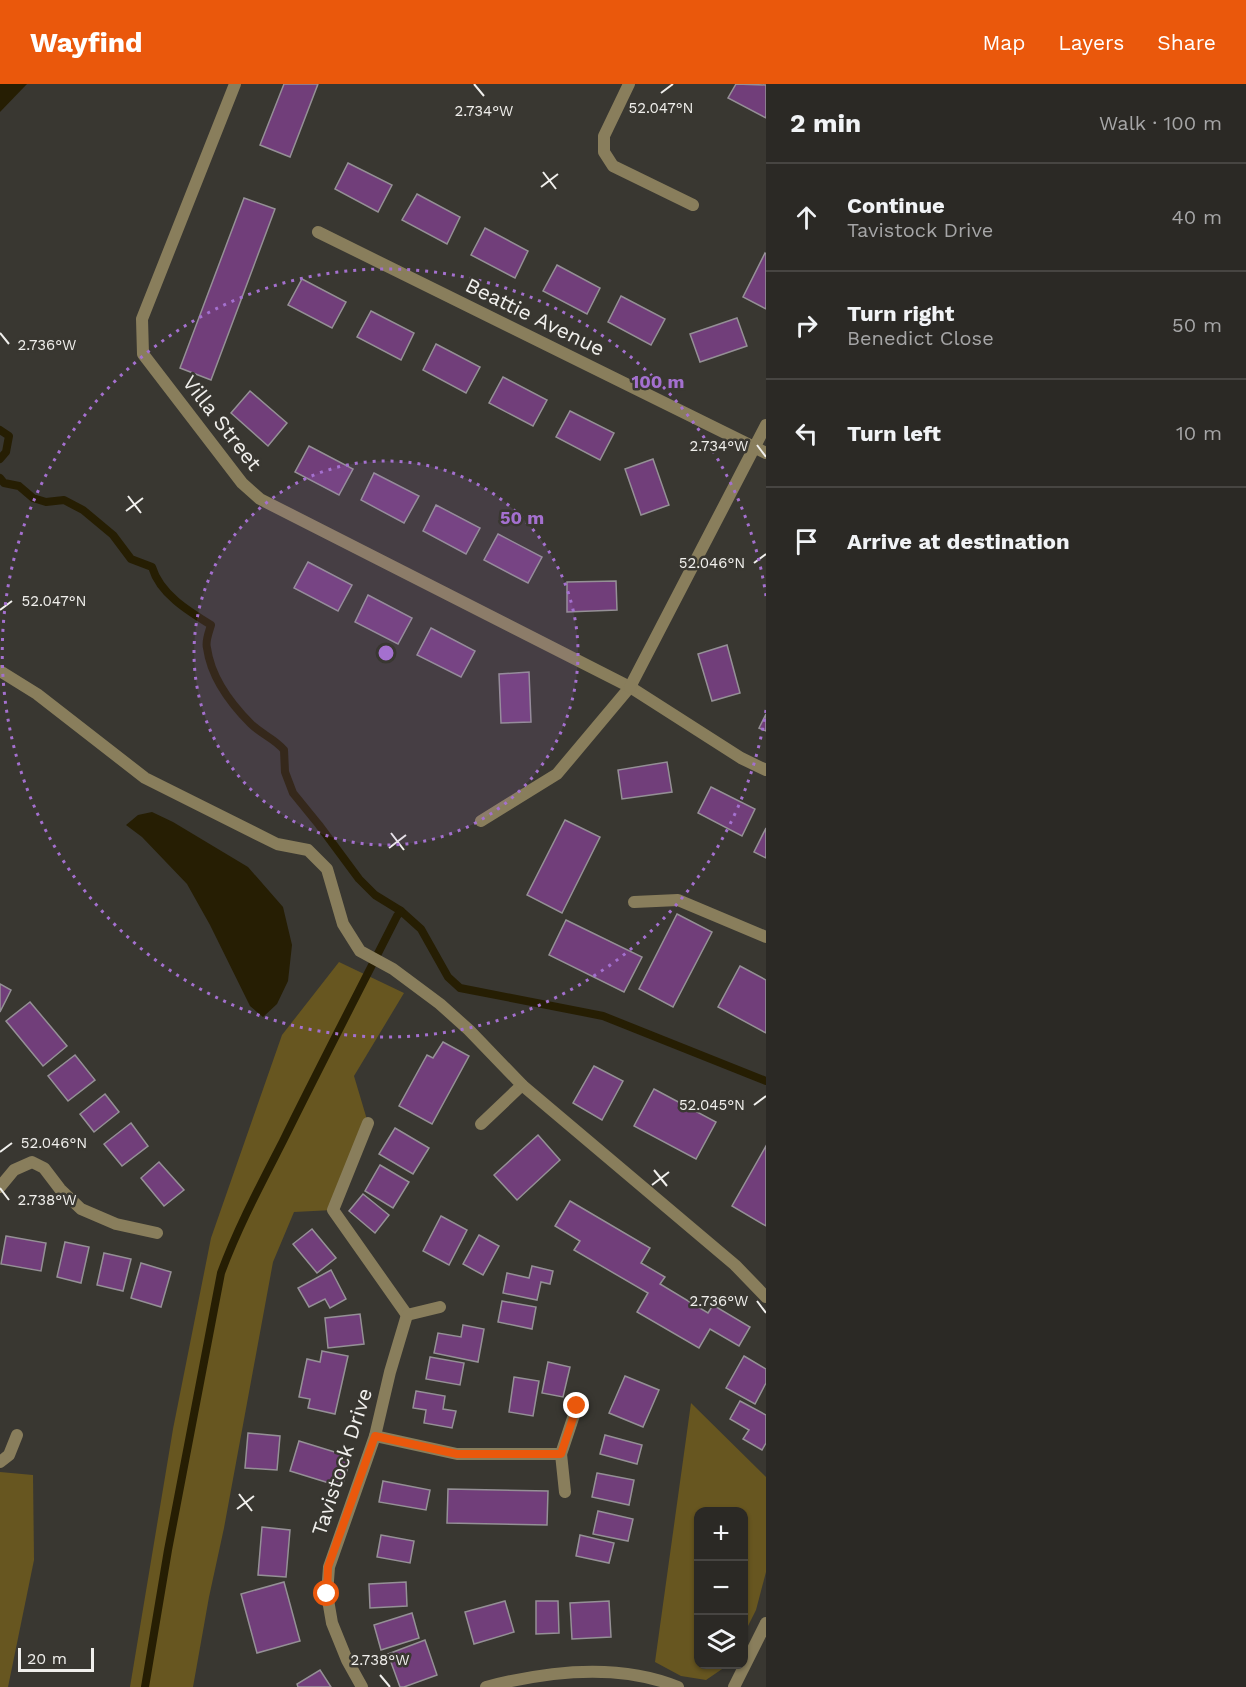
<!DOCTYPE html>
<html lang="en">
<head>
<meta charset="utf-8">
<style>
	body { margin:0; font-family:"Work Sans",sans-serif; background:#33312d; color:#f1f3f6 }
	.controls { position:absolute; right:18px; bottom:18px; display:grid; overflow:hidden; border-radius:12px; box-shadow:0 2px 4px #0004 }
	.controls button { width:54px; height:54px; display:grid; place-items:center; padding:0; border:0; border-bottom:2px solid #474542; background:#2b2925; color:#f1f3f6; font:30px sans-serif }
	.scale { position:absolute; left:18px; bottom:15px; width:76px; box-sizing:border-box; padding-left:6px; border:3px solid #f0efec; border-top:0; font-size:16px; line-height:21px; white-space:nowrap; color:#f0efec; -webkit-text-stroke:4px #393731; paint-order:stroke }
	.stop { position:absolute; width:18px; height:18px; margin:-14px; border:4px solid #ea580c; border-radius:50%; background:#fff }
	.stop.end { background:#ea580c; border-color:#fff; box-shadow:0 2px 6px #0008 }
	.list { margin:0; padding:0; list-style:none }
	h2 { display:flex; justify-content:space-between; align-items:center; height:78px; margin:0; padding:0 24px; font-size:26px }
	h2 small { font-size:20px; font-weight:400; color:#a6a6a7 }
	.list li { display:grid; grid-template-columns:39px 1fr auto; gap:18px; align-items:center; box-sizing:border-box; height:108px; padding:0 24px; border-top:2px solid #474542 }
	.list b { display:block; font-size:22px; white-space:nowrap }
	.list p { margin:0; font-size:20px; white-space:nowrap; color:#a6a6a7 }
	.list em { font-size:20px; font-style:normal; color:#a6a6a7 }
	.icon { flex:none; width:33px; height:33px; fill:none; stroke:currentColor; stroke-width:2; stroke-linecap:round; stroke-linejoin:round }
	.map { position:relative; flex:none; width:766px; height:1603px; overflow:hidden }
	header { display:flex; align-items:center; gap:36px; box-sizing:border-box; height:84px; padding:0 30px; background:#ea580c; color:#fff }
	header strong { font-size:28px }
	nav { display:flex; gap:33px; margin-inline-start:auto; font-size:21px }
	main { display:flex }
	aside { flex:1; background:#2b2925 }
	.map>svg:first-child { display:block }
	.green { fill:#675620 }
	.water { fill:#261e03 }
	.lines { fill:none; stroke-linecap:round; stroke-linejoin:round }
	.stream { stroke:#261e03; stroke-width:8 }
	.building { fill:#713e7a; stroke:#959096; stroke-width:1.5 }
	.service { stroke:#897e5c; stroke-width:12 }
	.minor { stroke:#897e5c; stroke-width:12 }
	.route { stroke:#ea580c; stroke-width:8 }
	.ticks { fill:none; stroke:#f0efec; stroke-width:2 }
	.ring { fill:none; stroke:#a470cf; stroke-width:3; stroke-dasharray:3 6 }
	.labels { text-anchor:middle; stroke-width:5; stroke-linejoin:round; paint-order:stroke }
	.street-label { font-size:21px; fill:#f0efec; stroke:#393731 }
	.ticks-label { font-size:15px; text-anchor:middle; fill:#f0efec; stroke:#393731; stroke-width:5; stroke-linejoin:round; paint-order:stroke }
	.centre { fill:#a470cf; stroke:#393731; stroke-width:3 }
	.ring-label { font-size:18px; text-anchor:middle; font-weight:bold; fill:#a470cf; stroke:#393731; stroke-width:5; stroke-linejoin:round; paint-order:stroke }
</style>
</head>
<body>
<header>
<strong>Wayfind</strong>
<nav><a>Map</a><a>Layers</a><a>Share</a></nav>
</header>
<main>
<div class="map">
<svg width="766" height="1603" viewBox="0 0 766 1603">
	<rect width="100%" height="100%" fill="#393731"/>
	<!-- green -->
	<g class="green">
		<polygon points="339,878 404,909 354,992 368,1039 333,1126 294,1128 273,1178 224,1444 209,1513 193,1603 130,1603 173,1345 211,1154 282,951"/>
		<polygon points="691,1319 766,1393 766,1488 756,1526 744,1550 744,1428 698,1428 698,1580 728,1581 706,1596 681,1592 655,1578"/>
		<polygon points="0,1388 33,1391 34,1476 8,1603 0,1603"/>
	</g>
	<!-- water -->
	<g class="water">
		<polygon points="0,0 27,0 0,28"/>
		<polygon points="152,728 173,738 248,783 283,823 292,861 288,897 277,920 263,933 250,922 210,841 187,800 142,753 126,741 138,731"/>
	</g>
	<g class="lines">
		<!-- stream -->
		<g class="stream">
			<polyline points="0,346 9,352 6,368 0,375"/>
			<path d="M0 394 4 399 19 402 33 414 46 418 64 416 83 426 113 451 131 475 152 483C160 510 188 527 211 541 209 548 205 557 207 564 211 593 231 620 251 640 261 650 275 655 284 666L285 688 293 709 319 741 359 795 375 811 401 827 421 845 448 893 460 904 603 932 766 997"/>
			<path d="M145 1603 168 1466 221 1189C238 1143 261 1100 283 1057 320 982 359 907 397 832L401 827"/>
		</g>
	</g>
	<!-- building -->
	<g class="building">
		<polygon points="284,0 318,0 290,73 260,61"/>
		<polygon points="736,0 766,1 766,34 728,14"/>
		<polygon points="348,79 392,101 378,128 335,105"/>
		<polygon points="417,110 460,133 447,160 402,136"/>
		<polygon points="244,114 275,125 211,296 180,284"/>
		<polygon points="485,144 528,167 515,194 471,171"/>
		<polygon points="765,169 766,170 766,225 743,213"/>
		<polygon points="557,181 600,204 587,230 543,207"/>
		<polygon points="302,195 346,218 332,244 288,221"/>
		<polygon points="621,212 665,235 651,261 608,238"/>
		<polygon points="371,227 414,249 401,276 357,253"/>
		<polygon points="737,234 747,262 700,278 690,250"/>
		<polygon points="436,260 480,283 466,309 423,286"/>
		<polygon points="503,293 547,316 533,342 489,319"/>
		<polygon points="250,307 287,339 268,362 231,329"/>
		<polygon points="570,327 614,349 600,376 556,353"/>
		<polygon points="309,362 353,385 339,411 295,388"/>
		<polygon points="653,375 669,421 641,431 625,385"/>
		<polygon points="374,389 419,412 404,439 361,416"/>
		<polygon points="436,421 480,444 466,470 423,447"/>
		<polygon points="498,450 542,473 528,499 484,476"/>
		<polygon points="308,478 352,501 338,527 294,504"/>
		<polygon points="616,497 617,526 567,528 567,498"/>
		<polygon points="368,511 412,534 398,560 355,538"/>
		<polygon points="431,544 475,567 461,593 417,571"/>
		<polygon points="727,561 740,609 712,617 698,570"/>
		<polygon points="529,588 531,638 501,639 499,590"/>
		<polygon points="766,630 766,647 759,644"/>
		<polygon points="667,678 672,708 622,715 618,686"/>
		<polygon points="711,703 755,725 742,752 698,729"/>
		<polygon points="565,736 600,753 562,829 527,811"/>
		<polygon points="766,744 766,774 754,768"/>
		<polygon points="677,830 712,848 673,923 639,905"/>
		<polygon points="566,836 642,873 624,908 549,871"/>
		<polygon points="740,882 766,896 766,949 718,923"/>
		<polygon points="0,900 11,906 0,928"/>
		<polygon points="30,918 67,962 43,982 6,937"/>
		<polygon points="443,958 469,972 432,1040 399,1022 427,971 433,974"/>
		<polygon points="75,971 95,996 68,1017 48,992"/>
		<polygon points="594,982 623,997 602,1036 573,1019"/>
		<polygon points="654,1005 716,1038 696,1075 634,1042"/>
		<polygon points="105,1010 119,1028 94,1048 80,1030"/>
		<polygon points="131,1039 148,1062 122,1082 104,1060"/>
		<polygon points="395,1044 429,1064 413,1090 379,1070"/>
		<polygon points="538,1051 560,1076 517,1116 494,1091"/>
		<polygon points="766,1062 766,1142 732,1122"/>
		<polygon points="159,1078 184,1106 164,1122 141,1094"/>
		<polygon points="380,1081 409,1098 393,1124 365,1107"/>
		<polygon points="363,1110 389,1131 375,1149 349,1127"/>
		<polygon points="570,1117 650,1164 641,1179 665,1193 660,1200 708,1229 713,1221 750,1243 739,1262 710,1245 699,1264 637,1228 648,1209 574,1166 580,1157 555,1142"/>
		<polygon points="441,1132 467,1146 449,1181 423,1167"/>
		<polygon points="312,1145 336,1174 317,1189 293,1160"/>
		<polygon points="479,1151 499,1162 483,1191 463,1180"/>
		<polygon points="6,1152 46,1159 41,1187 1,1180"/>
		<polygon points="65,1158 89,1163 81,1199 57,1193"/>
		<polygon points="104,1169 131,1175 123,1207 97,1201"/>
		<polygon points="141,1179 171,1188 161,1223 131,1214"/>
		<polygon points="532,1182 553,1187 550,1200 541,1198 537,1216 503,1209 507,1189 529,1194"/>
		<polygon points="331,1186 346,1215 330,1224 325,1215 309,1223 298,1204"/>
		<polygon points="502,1217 536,1223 532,1245 498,1238"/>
		<polygon points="360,1230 364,1260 328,1264 325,1234"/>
		<polygon points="463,1241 484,1245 478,1278 434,1269 438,1249 461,1253"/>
		<polygon points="322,1267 348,1272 335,1330 308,1324 310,1315 299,1313 307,1275 320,1278"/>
		<polygon points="744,1272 766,1285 766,1299 755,1320 726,1304"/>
		<polygon points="430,1273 464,1279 460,1301 426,1295"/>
		<polygon points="548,1278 570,1283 563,1313 542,1309"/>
		<polygon points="625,1292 659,1306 643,1343 609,1329"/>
		<polygon points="514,1293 539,1297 533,1332 509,1328"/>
		<polygon points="416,1307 445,1312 443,1325 456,1327 452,1344 424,1339 426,1326 413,1324"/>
		<polygon points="740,1317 766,1331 766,1359 762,1366 743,1355 749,1346 730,1335"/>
		<polygon points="248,1349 280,1352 277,1386 245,1384"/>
		<polygon points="605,1351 642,1361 637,1380 600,1370"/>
		<polygon points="299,1357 351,1373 342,1403 290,1387"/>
		<polygon points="597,1389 634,1396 629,1421 592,1413"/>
		<polygon points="383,1397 430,1406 426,1426 379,1418"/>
		<polygon points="448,1405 548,1407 547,1441 447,1439"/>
		<polygon points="598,1427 633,1435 628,1457 593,1450"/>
		<polygon points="262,1443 290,1446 286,1493 258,1491"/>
		<polygon points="381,1451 414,1457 410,1479 377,1473"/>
		<polygon points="580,1451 614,1459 609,1479 576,1472"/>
		<polygon points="284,1498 300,1557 257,1569 241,1510"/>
		<polygon points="406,1498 407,1522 370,1524 369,1500"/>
		<polygon points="505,1517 514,1548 474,1560 465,1528"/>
		<polygon points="536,1517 558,1517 559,1549 536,1550"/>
		<polygon points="609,1517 611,1553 572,1555 570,1519"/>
		<polygon points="412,1529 419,1554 381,1566 374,1541"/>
		<polygon points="425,1556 437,1591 404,1603 400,1603 388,1570"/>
		<polygon points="320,1586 331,1603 298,1603 297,1600"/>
	</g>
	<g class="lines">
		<!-- service -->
		<g class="service">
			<polyline points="629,0 604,52 604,68 613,82 693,121"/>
			<polyline points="0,587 37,610 145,694 277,760 308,766 327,785 343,840 360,867 393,885 440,920 469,946 522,1001 481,1040"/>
			<polyline points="481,737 557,690 630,603"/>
		</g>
		<!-- minor -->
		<g class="minor">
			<polyline points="235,0 142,235 143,270 242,399 260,415 630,603 741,674 766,686"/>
			<polyline points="318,148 766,369"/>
			<polyline points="630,603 766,341"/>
			<polyline points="634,818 678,816 766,853"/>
			<polyline points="522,1001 735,1181 766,1213"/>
			<polyline points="368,1039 333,1126 407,1231"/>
			<polyline points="0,1103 14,1086 32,1078 44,1084 60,1105 81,1125 116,1140 157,1149"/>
			<polyline points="375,1352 457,1370 561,1370 565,1408"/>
			<polyline points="561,1370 577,1322"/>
			<polyline points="0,1378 9,1371 17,1351"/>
			<polyline points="362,1603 347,1576 332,1539 327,1510 329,1483 375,1352 390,1288 407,1231 440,1223"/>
			<path d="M486 1603C547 1587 617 1578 678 1603"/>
			<polyline points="734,1603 766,1539"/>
		</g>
	</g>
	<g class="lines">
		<!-- route -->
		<polyline class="route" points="327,1510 328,1483 375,1352 457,1370 561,1370 577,1322"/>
	</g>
	<!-- ticks -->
	<path class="ticks" d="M474 0 484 12M661 9 673 0M543 88 556 105M541 103 558 90M0 249 9 260M757 361 766 373M128 412 141 429M126 427 143 414M754 479 766 470M0 526 12 517M391 749 404 766M389 764 406 751M754 1021 766 1012M0 1068 12 1059M654 1086 667 1102M652 1101 669 1088M0 1104 9 1116M757 1217 766 1229M239 1410 252 1427M237 1425 254 1412M380 1591 390 1603"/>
	<!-- distance rings -->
	<circle cx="386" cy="569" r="192" fill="#a470cf" fill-opacity=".12"/>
	<g class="ring">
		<circle cx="386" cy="569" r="192"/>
		<path d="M766 626A384 384 0 1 1 766 512"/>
	</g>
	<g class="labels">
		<!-- street labels -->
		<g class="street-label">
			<text transform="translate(535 233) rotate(26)" y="7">Beattie Avenue</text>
			<text transform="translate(222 339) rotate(52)" y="7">Villa Street</text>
			<text transform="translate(342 1378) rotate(-72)" y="7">Tavistock Drive</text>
		</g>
	</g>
	<g class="ticks-label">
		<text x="661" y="29">52.047°N</text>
		<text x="484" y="32">2.734°W</text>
		<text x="47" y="266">2.736°W</text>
		<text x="719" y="367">2.734°W</text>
		<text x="712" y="484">52.046°N</text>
		<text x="54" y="522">52.047°N</text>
		<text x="712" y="1026">52.045°N</text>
		<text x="54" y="1064">52.046°N</text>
		<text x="47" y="1121">2.738°W</text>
		<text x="719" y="1222">2.736°W</text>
		<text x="380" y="1581">2.738°W</text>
	</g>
	<circle cx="386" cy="569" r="9" class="centre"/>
	<g class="ring-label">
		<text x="658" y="304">100 m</text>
		<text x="522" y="440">50 m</text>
	</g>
</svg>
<div class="controls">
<button>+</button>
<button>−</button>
<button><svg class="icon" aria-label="layers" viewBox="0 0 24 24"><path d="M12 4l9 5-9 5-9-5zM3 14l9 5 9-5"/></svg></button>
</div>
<div class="scale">20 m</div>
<div class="stop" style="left:327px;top:1510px"></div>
<div class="stop end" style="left:577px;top:1322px"></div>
</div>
<aside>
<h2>2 min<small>Walk · 100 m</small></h2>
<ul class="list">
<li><svg class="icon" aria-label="ahead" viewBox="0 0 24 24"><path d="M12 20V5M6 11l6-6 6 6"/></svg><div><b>Continue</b><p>Tavistock Drive</p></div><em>40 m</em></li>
<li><svg class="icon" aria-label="right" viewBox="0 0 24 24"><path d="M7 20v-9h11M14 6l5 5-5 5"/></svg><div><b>Turn right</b><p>Benedict Close</p></div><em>50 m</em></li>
<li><svg class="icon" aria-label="left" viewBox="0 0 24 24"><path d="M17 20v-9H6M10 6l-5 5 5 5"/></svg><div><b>Turn left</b></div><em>10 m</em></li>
<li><svg class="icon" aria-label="arrive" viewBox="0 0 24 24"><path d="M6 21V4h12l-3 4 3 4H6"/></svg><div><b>Arrive at destination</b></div></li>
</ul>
</aside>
</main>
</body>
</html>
